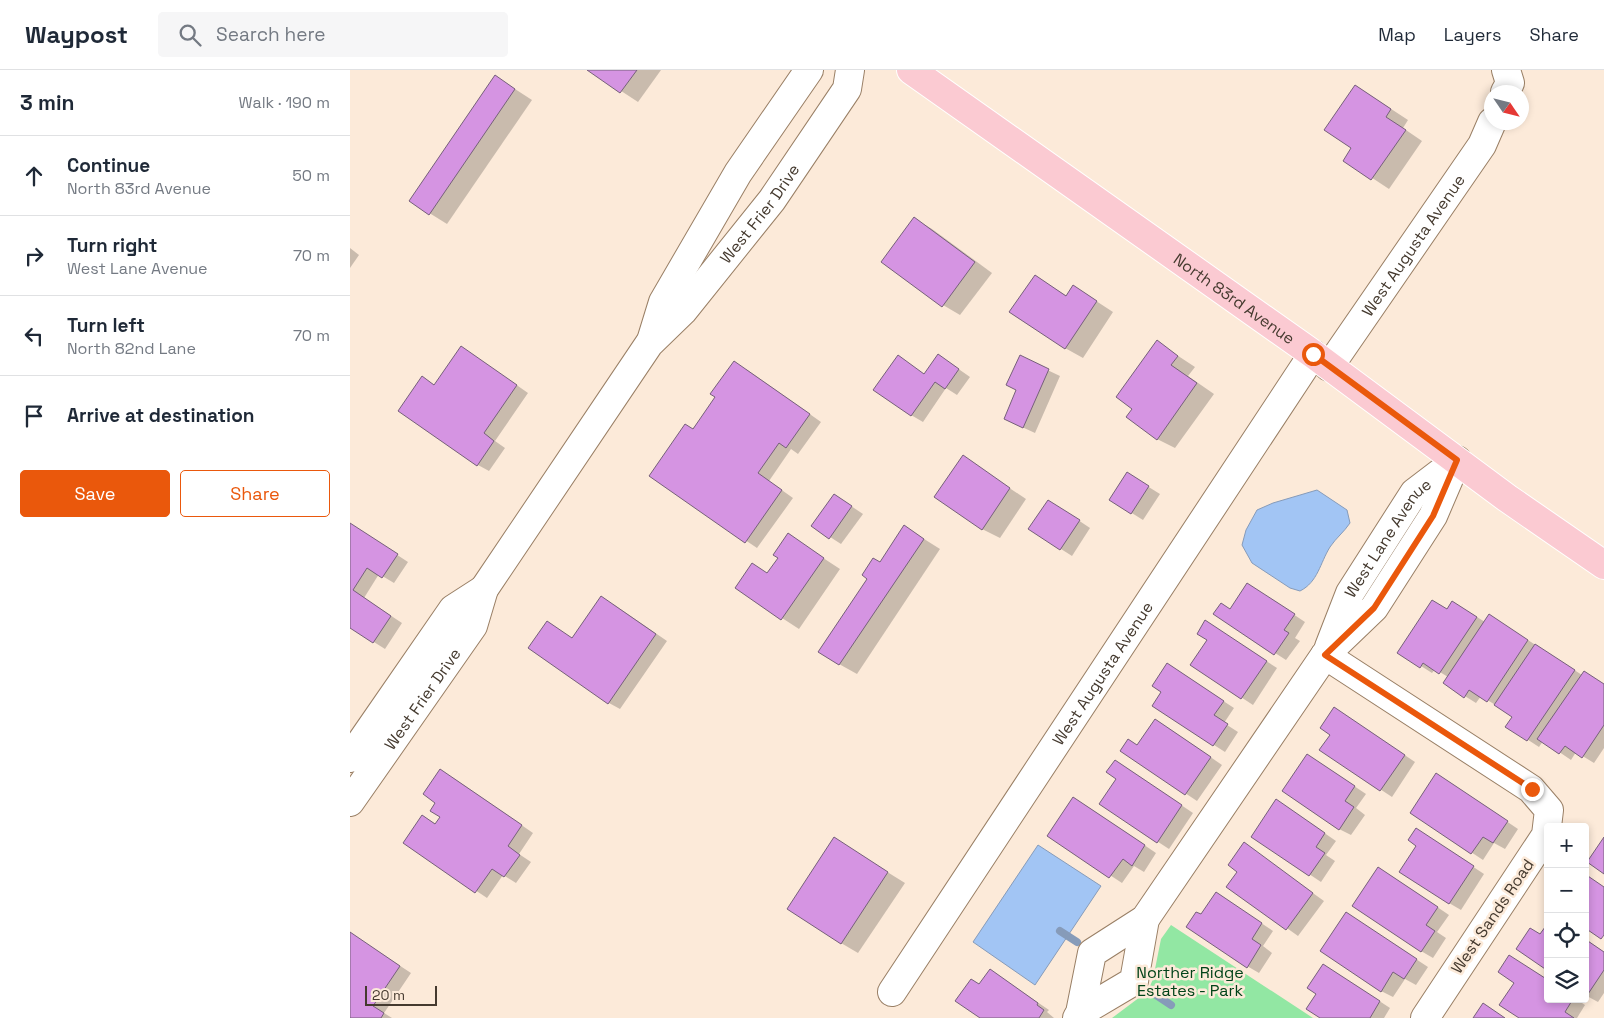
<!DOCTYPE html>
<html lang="en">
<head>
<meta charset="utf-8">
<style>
	body { margin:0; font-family:"Space Grotesk",sans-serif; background:#f6f6f7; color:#1f2937 }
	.controls { position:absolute; right:15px; bottom:15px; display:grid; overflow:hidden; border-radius:5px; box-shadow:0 2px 8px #0003 }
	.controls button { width:45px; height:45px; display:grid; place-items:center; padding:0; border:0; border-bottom:1px solid #e0e1e3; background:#fff; color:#1f2937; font:25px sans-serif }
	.compass { position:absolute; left:1134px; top:15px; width:45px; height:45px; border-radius:50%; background:#fff; box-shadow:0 2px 8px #0003; rotate:125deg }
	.scale { position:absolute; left:15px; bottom:12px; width:72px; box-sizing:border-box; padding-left:5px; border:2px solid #453a2f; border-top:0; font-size:14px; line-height:18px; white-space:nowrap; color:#453a2f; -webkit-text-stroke:4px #fcead9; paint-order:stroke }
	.stop { position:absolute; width:15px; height:15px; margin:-11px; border:4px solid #ea580c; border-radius:50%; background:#fff }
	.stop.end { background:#ea580c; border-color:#fff; box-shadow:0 1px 5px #0008 }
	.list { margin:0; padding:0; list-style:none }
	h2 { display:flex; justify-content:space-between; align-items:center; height:65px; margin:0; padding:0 20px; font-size:21px }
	h2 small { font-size:16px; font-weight:400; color:#747a83 }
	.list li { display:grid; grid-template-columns:32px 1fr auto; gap:15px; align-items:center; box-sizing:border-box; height:80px; padding:0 20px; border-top:1px solid #e0e1e3 }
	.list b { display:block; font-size:19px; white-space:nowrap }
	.list p { margin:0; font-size:16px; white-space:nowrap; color:#747a83 }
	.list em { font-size:16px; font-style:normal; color:#747a83 }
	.actions { display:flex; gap:10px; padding:15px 20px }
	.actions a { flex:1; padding:11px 0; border:1px solid #ea580c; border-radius:5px; text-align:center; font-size:18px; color:#ea580c }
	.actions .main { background:#ea580c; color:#fff }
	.icon { flex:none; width:28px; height:28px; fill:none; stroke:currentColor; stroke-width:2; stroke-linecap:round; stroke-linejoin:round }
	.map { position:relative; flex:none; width:1254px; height:948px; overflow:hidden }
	header { display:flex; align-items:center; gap:30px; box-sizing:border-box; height:70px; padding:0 25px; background:#fff; border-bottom:1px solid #e0e1e3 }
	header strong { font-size:24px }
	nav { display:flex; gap:28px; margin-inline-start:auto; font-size:18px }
	.search { width:350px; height:45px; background:#f6f6f7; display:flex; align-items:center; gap:12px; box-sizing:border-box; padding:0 18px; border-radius:5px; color:#747a83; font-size:19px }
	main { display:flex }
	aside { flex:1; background:#fff }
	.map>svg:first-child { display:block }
	.green { fill:#92e7a3 }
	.water { fill:#a2c5f4; stroke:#869bb9 }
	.shadow { fill:#0003 }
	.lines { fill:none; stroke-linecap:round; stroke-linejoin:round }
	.stream { stroke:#869bb9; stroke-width:8 }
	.building { fill:#d594e2; stroke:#76607a }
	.minor-casing { stroke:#997f65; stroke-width:30 }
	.major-casing { stroke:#fff; stroke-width:30 }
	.minor { stroke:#fff; stroke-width:28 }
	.major { stroke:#fbcad2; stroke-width:28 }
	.route { stroke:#ea580c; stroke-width:6 }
	.labels { text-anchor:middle; stroke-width:5; stroke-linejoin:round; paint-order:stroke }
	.street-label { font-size:16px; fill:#453a2f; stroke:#fcead9 }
	.park-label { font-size:16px; fill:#004318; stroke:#fcead9 }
</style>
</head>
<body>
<header>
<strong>Waypost</strong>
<div class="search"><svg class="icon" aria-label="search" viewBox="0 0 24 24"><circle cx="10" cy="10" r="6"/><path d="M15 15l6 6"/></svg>Search here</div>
<nav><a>Map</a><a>Layers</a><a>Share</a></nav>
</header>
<main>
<aside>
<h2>3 min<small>Walk · 190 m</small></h2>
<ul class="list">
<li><svg class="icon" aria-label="ahead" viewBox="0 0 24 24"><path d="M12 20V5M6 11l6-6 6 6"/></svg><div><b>Continue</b><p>North 83rd Avenue</p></div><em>50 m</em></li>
<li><svg class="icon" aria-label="right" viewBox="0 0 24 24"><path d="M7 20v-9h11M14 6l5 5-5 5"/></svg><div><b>Turn right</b><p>West Lane Avenue</p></div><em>70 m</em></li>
<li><svg class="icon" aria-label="left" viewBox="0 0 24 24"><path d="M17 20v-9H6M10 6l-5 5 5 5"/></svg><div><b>Turn left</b><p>North 82nd Lane</p></div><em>70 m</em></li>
<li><svg class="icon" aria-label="arrive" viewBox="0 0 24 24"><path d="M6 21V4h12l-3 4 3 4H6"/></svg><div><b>Arrive at destination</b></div></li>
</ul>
<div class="actions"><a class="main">Save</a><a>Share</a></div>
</aside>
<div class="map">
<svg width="1254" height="948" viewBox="0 0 1254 948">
	<rect width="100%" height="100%" fill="#fcead9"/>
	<!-- green -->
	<polygon class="green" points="821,855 963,948 762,948 798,921 803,909 811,869"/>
	<!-- water -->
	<g class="water">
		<path d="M967 420 997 440 1000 453C994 462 986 468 980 477 970 493 968 512 950 521L940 518 902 493 892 475 896 460 907 440 923 433Z"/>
		<polygon points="688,775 751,816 685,915 623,872"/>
	</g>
	<!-- shadow -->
	<g class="shadow">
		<polygon points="239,0 311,0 288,32"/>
		<polygon points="145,6 182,30 97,154 60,131"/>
		<polygon points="1006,16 1058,50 1053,58 1072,71 1039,119 995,90 1003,78"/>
		<polygon points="565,149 582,159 642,203 610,245 593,235"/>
		<polygon points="0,178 9,185 0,198"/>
		<polygon points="685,206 717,226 723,216 763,242 733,288 715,278"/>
		<polygon points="807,272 845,297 838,306 864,324 825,378 807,369 784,339"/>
		<polygon points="122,284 178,323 145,371 155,378 139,401 128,395 72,308 85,315"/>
		<polygon points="670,287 710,306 685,363 655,349 667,320"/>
		<polygon points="600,293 620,307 607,325 596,318 573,352 561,345 559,294 575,305"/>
		<polygon points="396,299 471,352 448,384 441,379 419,411 443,428 407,478 300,406"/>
		<polygon points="613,387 676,429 650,468 632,459"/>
		<polygon points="789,411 810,424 793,450 761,430"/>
		<polygon points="495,432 513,444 491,474 463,456"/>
		<polygon points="710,438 740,458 722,486 711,479"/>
		<polygon points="0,454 58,492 44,513 29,504 14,528 52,553 35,579 0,557"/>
		<polygon points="555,457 590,479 507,604 489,594 531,494"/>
		<polygon points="438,465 490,499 449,559 386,518 419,504 429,488"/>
		<polygon points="898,514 955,552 945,568 950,571 936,590 865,544 881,540"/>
		<polygon points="263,534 317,571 270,639 259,633 197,552 223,569"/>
		<polygon points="1114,539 1135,552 1150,552 1232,605 1254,615 1254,678 1244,693 1226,682 1221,690 1193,671 1189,677 1157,656 1163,646 1131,626 1126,633 1094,613 1098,607 1085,599 1082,603 1049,582 1097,540"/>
		<polygon points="867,559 927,598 903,635 842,595"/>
		<polygon points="829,602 884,638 874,653 888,662 875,682 803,636"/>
		<polygon points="995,645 1065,692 1042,727 971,680"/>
		<polygon points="817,657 872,695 847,731 772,681 788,676"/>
		<polygon points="968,692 1016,724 1006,738 1015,745 1001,765 989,759"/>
		<polygon points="776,698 843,743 819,779 750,734"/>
		<polygon points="102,707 183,763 169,784 181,792 166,813 153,805 137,828 55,773 73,746 86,754 91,746 87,733"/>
		<polygon points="1098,712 1168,759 1155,779 1144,773 1133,790 1062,743"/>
		<polygon points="735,735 806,783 794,802 784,796 772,813 699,765"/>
		<polygon points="938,738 986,771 976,785 985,791 971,812 902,766"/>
		<polygon points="1078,767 1134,804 1111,840 1099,833 1068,776"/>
		<polygon points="484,769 555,813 508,883 491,873"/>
		<polygon points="894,774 974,831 948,866 878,816 889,801"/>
		<polygon points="1040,805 1099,845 1087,862 1096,868 1083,888 1071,881"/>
		<polygon points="866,823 923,861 913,876 922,883 909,903 897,896 851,846"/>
		<polygon points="1008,851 1078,897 1066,915 1055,909 1043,927 1031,921"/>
		<polygon points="0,863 61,903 34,943 42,948 0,948"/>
		<polygon points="1235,869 1254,882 1254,923 1248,932 1235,925"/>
		<polygon points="640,900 699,940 697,942 704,948 632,948 630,915"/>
		<polygon points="985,902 1040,938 1034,948 972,948"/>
		<polygon points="1198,929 1226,929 1235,935 1227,948 1171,948"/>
	</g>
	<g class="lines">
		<!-- stream -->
		<g class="stream">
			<polyline points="710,861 727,872"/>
			<polyline points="803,923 821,935"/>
		</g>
	</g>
	<!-- building -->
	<g class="building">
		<polygon points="237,0 287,0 270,23"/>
		<polygon points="145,5 165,19 79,145 59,131"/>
		<polygon points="1005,15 1041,39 1036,47 1056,60 1021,110 993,91 1001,78 974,60"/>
		<polygon points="564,147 625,192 592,237 531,192"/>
		<polygon points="685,205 716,226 723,215 747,231 715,279 659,242"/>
		<polygon points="807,270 828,286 821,295 847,313 807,370 776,347 782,339 766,327"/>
		<polygon points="111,276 167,315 134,363 144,371 127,396 48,341 72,306 84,315"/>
		<polygon points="588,284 609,299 595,319 585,312 561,346 523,320 548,285 574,304"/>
		<polygon points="670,285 699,299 673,358 654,349 666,320 656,315"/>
		<polygon points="384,291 460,344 436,378 429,373 408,403 432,420 395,473 299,406 335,354 343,359 365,327 360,324"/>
		<polygon points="613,385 660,418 632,460 584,427"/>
		<polygon points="777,402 799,416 781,444 759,430"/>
		<polygon points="484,424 502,436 479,469 461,456"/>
		<polygon points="698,430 730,450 710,480 678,459"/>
		<polygon points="0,453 48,484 32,508 17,498 3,520 41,546 23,573 0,558"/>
		<polygon points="554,455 574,469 489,595 468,582 517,509 512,505 523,488 530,492"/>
		<polygon points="438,463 474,488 431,550 385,518 402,493 417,503 428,488 423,485"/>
		<polygon points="897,513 945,544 934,560 939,563 924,585 863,544 871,533 880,539"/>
		<polygon points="251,526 306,564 258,634 178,578 197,551 222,568"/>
		<polygon points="1082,530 1097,539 1102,531 1127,547 1089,604 1073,593 1070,598 1047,583"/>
		<polygon points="1139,544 1178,570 1137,632 1119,620 1114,628 1093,613"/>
		<polygon points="855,550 917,591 891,629 840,595 857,570 847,564"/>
		<polygon points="1185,574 1225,600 1177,671 1155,657 1162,647 1144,635"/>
		<polygon points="817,593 874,631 864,645 878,654 863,676 802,636 811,622 802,616"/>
		<polygon points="1234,601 1254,614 1254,655 1232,688 1215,676 1209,684 1187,669"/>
		<polygon points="984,637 1055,685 1030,721 969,680 980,665 970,658"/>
		<polygon points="805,649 861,687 835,725 770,681 778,669 787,675"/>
		<polygon points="957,684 1005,716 995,731 1004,737 989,760 932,721"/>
		<polygon points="765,690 832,735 807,773 749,734 766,709 756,702"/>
		<polygon points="90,699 172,755 158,776 170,785 154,807 142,799 125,823 53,773 72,745 85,754 90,747 80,741 85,733 73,724"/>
		<polygon points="1086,703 1158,751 1143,773 1133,767 1121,784 1060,743"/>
		<polygon points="723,727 795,775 782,796 773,789 759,808 697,766"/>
		<polygon points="926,729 975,763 966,777 975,783 959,806 901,767"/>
		<polygon points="1066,758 1124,796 1099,834 1049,802 1066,776 1058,770"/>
		<polygon points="484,767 538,802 491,874 437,839"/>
		<polygon points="1254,767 1254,804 1237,792"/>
		<polygon points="894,772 963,823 936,860 876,817 887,802 878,795"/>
		<polygon points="1028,797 1088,837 1076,855 1085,861 1071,882 1002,836"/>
		<polygon points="1235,804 1254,817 1254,865 1251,869 1235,858"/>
		<polygon points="866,822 912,853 902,869 911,875 897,898 836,857 846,842 851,844"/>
		<polygon points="996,842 1067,889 1054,909 1043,902 1031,922 970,881"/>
		<polygon points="1198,853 1198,901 1166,879 1180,858 1190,864"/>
		<polygon points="0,862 50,896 23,936 34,943 31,948 0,948"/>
		<polygon points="1235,869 1254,882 1254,900 1236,927"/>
		<polygon points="1159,885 1198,910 1198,929 1223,929 1215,942 1224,948 1169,948 1149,935 1164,913 1148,902"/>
		<polygon points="973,894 1030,931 1020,948 970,948 956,939 966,924 957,918"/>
		<polygon points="640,899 688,933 687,935 694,940 689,948 630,948 605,931 621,909 629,914"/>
		<polygon points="1133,933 1155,948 1123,948"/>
	</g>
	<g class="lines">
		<defs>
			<g id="minor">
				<polyline points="1155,22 1160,13 1156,0"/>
				<polyline points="301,271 313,232 388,103 459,0"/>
				<path id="s1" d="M979 297 1132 75 1142 52"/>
				<path id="s2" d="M979 577 1000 523 1064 423 1106 391"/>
				<polyline points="975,585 1181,719 1199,740 1196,765 1075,948"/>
				<polyline points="0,688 103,539 134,519"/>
				<path id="s3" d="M0 732 123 556 134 519 299 274 333 241 422 130 497 19 500 0"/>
				<path id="s4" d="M542 922 963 284"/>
				<polyline points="730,943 784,911 795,849"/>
				<polyline points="727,948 730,943 742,883 795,849 975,585 1024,538 1083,446 1107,390"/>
			</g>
			<g id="major">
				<path id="s5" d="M561 0 963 284 1157 428 1254 495"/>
			</g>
		</defs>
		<!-- minor casing -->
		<use href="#minor" class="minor-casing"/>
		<!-- major casing -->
		<use href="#major" class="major-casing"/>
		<!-- minor -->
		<use href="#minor" class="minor"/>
		<!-- major -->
		<use href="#major" class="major"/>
	</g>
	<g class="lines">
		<!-- route -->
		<polyline class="route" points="963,284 1107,390 1083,446 1024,538 975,585 1182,719"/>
	</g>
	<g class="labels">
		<!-- street labels -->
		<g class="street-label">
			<text dy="6" stroke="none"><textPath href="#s3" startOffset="720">West Frier Drive</textPath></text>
			<text dy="6" stroke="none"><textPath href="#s1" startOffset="148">West Augusta Avenue</textPath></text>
			<text dy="6" stroke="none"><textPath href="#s5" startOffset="396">North 83rd Avenue</textPath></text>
			<text dy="6" stroke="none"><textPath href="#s2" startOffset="125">West Lane Avenue</textPath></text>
			<text dy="6" stroke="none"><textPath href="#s4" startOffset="382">West Augusta Avenue</textPath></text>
			<text dy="6" stroke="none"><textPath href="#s3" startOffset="126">West Frier Drive</textPath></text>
			<text transform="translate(1142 846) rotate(-56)" y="6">West Sands Road</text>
		</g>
		<!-- park labels -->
		<g class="park-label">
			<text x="840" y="908">Norther Ridge<tspan x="840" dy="18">Estates - Park</tspan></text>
		</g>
	</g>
</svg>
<div class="controls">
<button>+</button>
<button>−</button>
<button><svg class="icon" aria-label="locate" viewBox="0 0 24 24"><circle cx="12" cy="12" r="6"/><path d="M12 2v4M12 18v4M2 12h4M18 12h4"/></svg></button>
<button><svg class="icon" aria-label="layers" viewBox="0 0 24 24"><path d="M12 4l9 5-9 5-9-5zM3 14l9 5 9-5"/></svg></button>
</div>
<svg class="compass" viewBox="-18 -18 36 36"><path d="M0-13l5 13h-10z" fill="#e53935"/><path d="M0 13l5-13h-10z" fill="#747a83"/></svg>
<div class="scale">20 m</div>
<div class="stop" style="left:963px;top:284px"></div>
<div class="stop end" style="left:1182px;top:719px"></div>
</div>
</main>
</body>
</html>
